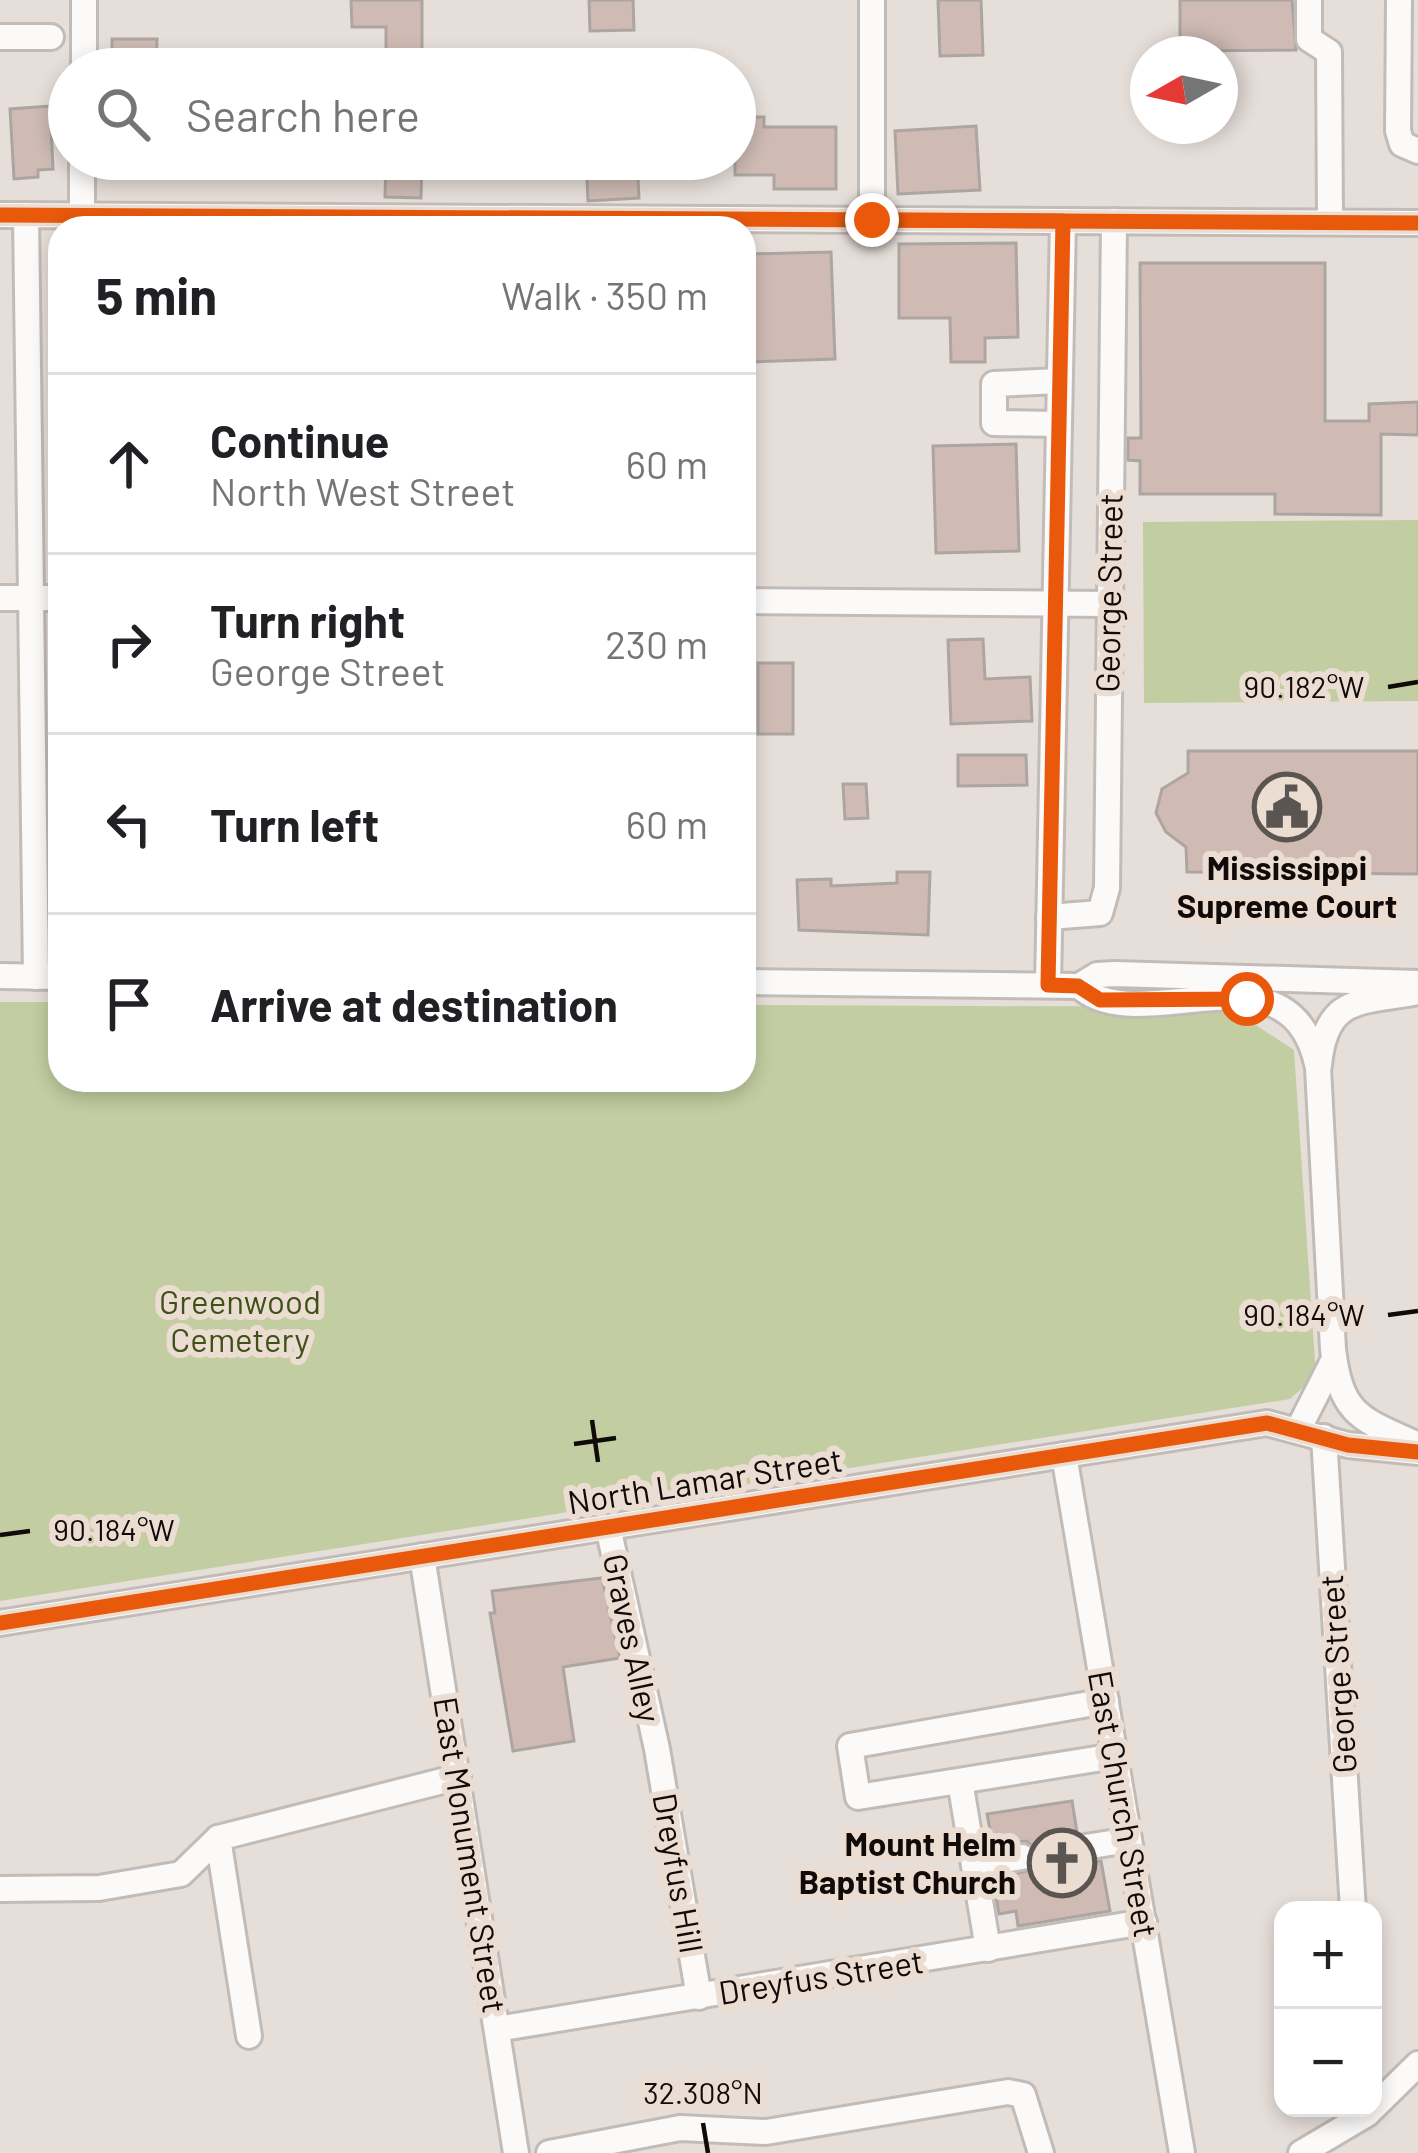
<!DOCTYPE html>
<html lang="en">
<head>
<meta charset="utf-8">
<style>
	body { margin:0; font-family:Barlow,sans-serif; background:#f6f6f6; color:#202124 }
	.controls { position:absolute; right:36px; bottom:36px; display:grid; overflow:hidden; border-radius:24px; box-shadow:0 6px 18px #0003 }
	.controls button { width:108px; height:108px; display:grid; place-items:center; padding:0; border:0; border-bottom:3px solid #e0e0e0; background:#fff; color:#202124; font:60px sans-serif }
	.compass { position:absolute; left:1130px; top:36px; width:108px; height:108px; border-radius:50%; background:#fff; box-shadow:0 6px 18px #0003; rotate:261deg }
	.stop { position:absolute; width:36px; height:36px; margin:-27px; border:9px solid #ea580c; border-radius:50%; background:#fff }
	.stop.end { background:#ea580c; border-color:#fff; box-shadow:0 3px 12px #0008 }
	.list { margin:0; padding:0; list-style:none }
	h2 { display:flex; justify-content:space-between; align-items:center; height:156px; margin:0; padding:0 48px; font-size:51px }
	h2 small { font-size:39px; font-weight:400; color:#757577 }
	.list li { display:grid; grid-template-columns:78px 1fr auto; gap:36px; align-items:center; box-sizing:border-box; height:180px; padding:0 48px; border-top:3px solid #e0e0e0 }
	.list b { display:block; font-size:45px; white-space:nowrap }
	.list p { margin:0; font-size:39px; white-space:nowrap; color:#757577 }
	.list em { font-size:39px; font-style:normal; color:#757577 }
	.icon { flex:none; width:66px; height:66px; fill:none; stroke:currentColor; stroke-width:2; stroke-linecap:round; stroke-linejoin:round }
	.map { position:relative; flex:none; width:1418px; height:2153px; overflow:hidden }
	.search { position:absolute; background:#fff; box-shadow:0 6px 18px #0003; left:48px; top:48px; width:708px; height:132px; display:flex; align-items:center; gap:30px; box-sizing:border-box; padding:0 42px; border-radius:66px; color:#757577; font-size:45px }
	.panel { position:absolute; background:#fff; box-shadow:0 6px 18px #0003; left:48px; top:216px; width:708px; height:876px; border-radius:36px }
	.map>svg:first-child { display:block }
	.green { fill:#c2cea1 }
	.building { fill:#cfbbb4; stroke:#aca5a2; stroke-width:3 }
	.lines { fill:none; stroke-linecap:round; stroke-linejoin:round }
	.minor-casing { stroke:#c2bcb8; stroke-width:30 }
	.minor { stroke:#fbfaf9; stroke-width:24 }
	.cycleway-casing { stroke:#ecddd3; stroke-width:22 }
	.cycleway { stroke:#e8590c; stroke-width:15 }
	.route { stroke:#ea580c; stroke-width:15 }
	.ticks { fill:none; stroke:#100b08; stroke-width:4.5 }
	.labels { text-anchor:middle; stroke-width:12; stroke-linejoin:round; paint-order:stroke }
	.street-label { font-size:33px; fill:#100b08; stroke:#ecddd3 }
	.poi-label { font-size:33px; font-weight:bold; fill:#100b08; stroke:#ecddd3 }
	.park-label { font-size:33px; fill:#3e5117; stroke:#ecddd3 }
	.ticks-label { font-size:30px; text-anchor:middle; fill:#100b08; stroke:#ecddd3; stroke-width:12; stroke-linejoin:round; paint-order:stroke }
</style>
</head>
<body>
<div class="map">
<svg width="1418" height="2153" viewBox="0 0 1418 2153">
	<rect width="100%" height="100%" fill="#e6ded9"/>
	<!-- green -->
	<g class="green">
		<polygon points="1418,520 1418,701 1144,703 1143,522"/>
		<polygon points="0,1002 60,1002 60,1080 744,1080 744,1005 1228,1007 1294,1050 1316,1376 1290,1399 0,1601"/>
	</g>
	<!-- building -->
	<g class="building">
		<polygon points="351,0 422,0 422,69 386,69 386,27 352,27"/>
		<polygon points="589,0 633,0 634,30 590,31"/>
		<polygon points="938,0 981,0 983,55 940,56"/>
		<polygon points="1180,0 1292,0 1296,50 1180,51"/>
		<polygon points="112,39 157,39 156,69 112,69"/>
		<polygon points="338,51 339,69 258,69 258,52"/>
		<polygon points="50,106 53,169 38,170 38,177 14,179 10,109"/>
		<polygon points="735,117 764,117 764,127 836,127 836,189 774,189 774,175 735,175"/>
		<polygon points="976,126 980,190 898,194 895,131"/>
		<polygon points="386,159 422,159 421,198 385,197"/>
		<polygon points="586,159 637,159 639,198 588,201"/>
		<polygon points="1016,243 1018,337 985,338 985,362 951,362 950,318 899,318 899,244"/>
		<polygon points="831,252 835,359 751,362 748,254"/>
		<polygon points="1140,263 1325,263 1325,421 1369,421 1369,404 1418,402 1418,435 1381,434 1381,515 1275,514 1275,494 1140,494 1140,461 1128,460 1128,438 1141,438"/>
		<polygon points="1016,444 1019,551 936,553 933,446"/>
		<polygon points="983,639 985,679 1030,677 1032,721 951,724 948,640"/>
		<rect x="758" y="663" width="35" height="71"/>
		<polygon points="1188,751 1418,751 1418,874 1187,872 1186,847 1166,832 1156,813 1162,789 1188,773"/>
		<polygon points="958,755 1026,755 1027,785 958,786"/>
		<polygon points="843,784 866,784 868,818 845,819"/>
		<polygon points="897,872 930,872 928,935 799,930 797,880 831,879 831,886 897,883"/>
		<polygon points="602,1578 620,1658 563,1667 574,1741 513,1751 490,1613 495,1613 492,1591"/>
		<polygon points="1072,1801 1077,1832 1045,1839 1038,1853 1027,1841 993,1845 987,1814"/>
		<polygon points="1038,1856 1055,1868 1101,1861 1110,1911 1018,1926 1016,1911 999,1914 993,1879 1031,1870"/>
	</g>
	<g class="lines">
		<defs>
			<g id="minor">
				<polyline points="872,0 872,220"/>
				<polyline points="1309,0 1309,39 1329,52 1330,222"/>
				<polyline points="1399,0 1398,131 1402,144 1418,151"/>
				<polyline points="0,37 51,37"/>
				<polyline points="84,69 84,0"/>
				<polyline points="0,215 1418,223"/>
				<polyline points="26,215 36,977"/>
				<polyline points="82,216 82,159"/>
				<polyline points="1058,424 994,423 994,384 1059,381"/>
				<polyline points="0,598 60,598"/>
				<polyline points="744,601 1108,604"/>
				<polyline points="1049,917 1100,913 1107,888 1114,221"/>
				<polyline points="0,976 60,977"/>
				<path d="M744 982 1079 986C1141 1043 1291 934 1318 1068L1333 1349C1341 1416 1361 1419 1418 1445"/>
				<polyline points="1048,985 1063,221"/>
				<polyline points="1079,986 1097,975 1115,974 1418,983"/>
				<path d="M1319 1065C1326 994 1362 1003 1418 992"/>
				<polyline points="1299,1428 1332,1363"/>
				<polyline points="1324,1437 1353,1910"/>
				<polyline points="1064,1455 1182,2153"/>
				<polyline points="608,1527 657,1749 699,1997"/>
				<polyline points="422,1556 516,2153"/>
				<polyline points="0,1623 1267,1423 1348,1445 1418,1452"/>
				<polyline points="1106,1701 850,1746 858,1797 1115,1756"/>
				<polyline points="960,1781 988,1949"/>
				<polyline points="1054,1852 1129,1840"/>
				<polyline points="974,1865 1022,1857"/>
				<polyline points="0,1889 99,1888 181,1874 218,1838"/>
				<polyline points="497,2029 1144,1922"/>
				<polyline points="249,2036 218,1838 458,1777"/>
				<polyline points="549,2153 680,2128 766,2132 1008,2092 1023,2095 1041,2153"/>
				<polyline points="1301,2153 1367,2114 1418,2064"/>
			</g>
		</defs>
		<!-- minor casing -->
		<use href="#minor" class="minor-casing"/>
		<!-- minor -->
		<use href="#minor" class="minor"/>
		<defs>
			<g id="cycleway">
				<polyline points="0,215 1418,223"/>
				<polyline points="0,1623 1267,1423 1348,1445 1418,1452"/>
			</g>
		</defs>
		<!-- cycleway casing -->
		<use href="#cycleway" class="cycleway-casing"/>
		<!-- cycleway -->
		<use href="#cycleway" class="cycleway"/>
	</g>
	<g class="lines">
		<!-- route -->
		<polyline class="route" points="872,220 1063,221 1048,985 1078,986 1100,1000 1247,999"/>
	</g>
	<!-- ticks -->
	<path class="ticks" d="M1388 687 1418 682M1388 1315 1418 1311M592 1420 598 1462M574 1444 616 1438M0 1535 30 1531M703 2123 708 2153"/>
	<!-- icons -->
	<defs>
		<symbol id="civic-ring" viewBox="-11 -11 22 22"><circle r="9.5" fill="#ecddd3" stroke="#5b5551" stroke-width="1.5"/><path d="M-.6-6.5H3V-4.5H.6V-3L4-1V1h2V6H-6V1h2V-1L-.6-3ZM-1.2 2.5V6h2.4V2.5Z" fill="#5b5551"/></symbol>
		<symbol id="church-ring" viewBox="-11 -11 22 22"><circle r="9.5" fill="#ecddd3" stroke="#5b5551" stroke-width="1.5"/><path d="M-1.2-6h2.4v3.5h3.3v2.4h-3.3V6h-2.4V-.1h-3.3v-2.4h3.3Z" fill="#5b5551"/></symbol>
	</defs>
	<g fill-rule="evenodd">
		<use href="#civic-ring" x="1249" y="769" width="76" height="76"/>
		<use href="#church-ring" x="1024" y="1825" width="76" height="76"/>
	</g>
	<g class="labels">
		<!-- street labels -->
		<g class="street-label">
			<text transform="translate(1109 593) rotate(-89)" y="12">George Street</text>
			<text transform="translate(705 1481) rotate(-9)" y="12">North Lamar Street</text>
			<text transform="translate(632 1638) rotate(78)" y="12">Graves Alley</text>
			<text transform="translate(1338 1674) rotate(-94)" y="12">George Street</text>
			<text transform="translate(1123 1804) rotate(80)" y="12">East Church Street</text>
			<text transform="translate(470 1855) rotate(81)" y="12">East Monument Street</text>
			<text transform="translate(678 1873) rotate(80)" y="12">Dreyfus Hill</text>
			<text transform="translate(821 1977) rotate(-9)" y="12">Dreyfus Street</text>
		</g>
		<!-- poi labels -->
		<g class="poi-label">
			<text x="1287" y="880">Mississippi<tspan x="1287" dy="38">Supreme Court</tspan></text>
			<text x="1016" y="1856" text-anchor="end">Mount Helm<tspan x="1016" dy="38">Baptist Church</tspan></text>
		</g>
		<!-- park labels -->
		<g class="park-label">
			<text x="240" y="1314">Greenwood<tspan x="240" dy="38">Cemetery</tspan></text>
		</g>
	</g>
	<g class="ticks-label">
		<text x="1304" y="698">90.182°W</text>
		<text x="1304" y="1326">90.184°W</text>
		<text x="114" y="1541">90.184°W</text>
		<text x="703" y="2104">32.308°N</text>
	</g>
</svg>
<div class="controls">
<button>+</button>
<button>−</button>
</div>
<svg class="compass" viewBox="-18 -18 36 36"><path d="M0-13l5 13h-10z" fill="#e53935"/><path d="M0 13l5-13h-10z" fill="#757577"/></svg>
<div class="stop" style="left:1247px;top:999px"></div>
<div class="stop end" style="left:872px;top:220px"></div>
<div class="search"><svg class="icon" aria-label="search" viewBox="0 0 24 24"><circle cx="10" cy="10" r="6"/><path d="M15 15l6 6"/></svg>Search here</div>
<section class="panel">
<h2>5 min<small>Walk · 350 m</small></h2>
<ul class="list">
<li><svg class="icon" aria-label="ahead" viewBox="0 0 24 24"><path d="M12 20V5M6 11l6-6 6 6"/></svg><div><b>Continue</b><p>North West Street</p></div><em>60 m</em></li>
<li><svg class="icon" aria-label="right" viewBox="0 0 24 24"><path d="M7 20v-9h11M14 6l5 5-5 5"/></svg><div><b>Turn right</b><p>George Street</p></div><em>230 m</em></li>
<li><svg class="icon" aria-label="left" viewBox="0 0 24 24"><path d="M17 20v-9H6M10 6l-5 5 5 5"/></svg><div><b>Turn left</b></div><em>60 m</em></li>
<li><svg class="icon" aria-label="arrive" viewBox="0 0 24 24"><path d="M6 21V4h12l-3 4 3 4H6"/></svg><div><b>Arrive at destination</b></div></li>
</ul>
</section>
</div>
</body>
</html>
